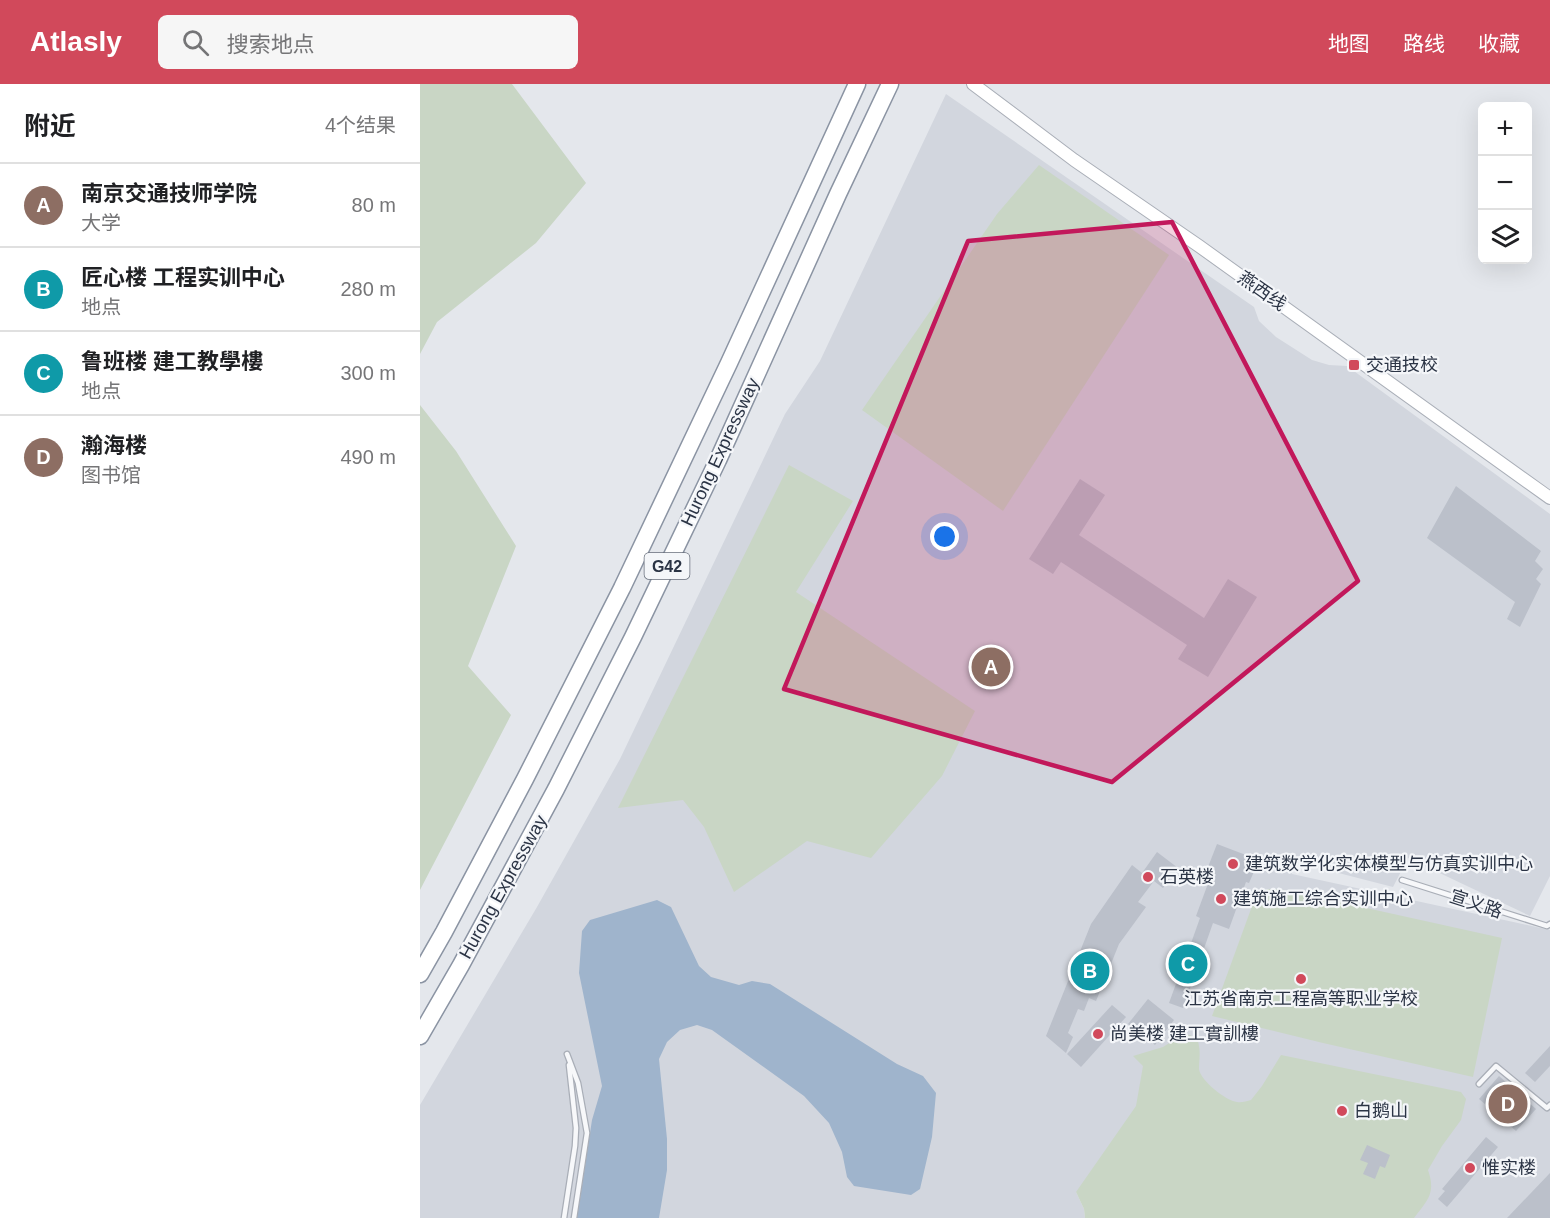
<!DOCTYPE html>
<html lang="zh">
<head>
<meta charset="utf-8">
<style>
	body { margin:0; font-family:Helvetica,"Noto Sans SC",sans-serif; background:#f6f6f6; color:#202124 }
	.controls { position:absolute; right:18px; top:18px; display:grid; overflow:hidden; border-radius:9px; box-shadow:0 6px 24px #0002 }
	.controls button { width:54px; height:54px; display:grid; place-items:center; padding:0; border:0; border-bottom:2px solid #e0e0e0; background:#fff; color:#202124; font:30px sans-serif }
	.you { position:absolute; left:525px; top:453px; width:21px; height:21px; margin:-15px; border:4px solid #fff; border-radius:50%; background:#1a73e8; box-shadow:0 0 0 9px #1a73e833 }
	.badge { display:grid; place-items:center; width:39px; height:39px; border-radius:50%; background:#d1495b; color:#fff; font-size:20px; font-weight:700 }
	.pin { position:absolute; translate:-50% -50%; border:3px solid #fff; box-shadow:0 2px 6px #0006 }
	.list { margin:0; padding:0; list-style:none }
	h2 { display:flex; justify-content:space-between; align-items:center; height:78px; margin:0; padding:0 24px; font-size:26px }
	h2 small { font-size:20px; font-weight:400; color:#757577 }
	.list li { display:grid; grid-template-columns:39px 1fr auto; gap:18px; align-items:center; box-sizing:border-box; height:84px; padding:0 24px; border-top:2px solid #e0e0e0 }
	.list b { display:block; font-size:22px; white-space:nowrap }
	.list p { margin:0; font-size:20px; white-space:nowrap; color:#757577 }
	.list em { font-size:20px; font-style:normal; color:#757577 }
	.icon { flex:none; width:33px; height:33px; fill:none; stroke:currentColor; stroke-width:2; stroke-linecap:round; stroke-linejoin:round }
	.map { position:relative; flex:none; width:1130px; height:1134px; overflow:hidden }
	header { display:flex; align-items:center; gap:36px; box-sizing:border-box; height:84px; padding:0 30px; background:#d1495b; color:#fff }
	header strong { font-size:28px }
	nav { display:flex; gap:33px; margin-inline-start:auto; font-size:21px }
	.search { width:420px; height:54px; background:#f6f6f6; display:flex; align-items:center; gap:15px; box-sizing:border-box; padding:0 21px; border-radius:9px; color:#757577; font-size:22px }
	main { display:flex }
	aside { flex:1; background:#fff }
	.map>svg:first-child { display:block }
	.built { fill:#d2d6de }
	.green { fill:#c9d6c5 }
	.water { fill:#9fb4cc }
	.building { fill:#bbc0ca }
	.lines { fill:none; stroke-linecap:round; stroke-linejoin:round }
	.lane-casing { stroke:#a9aeb7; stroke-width:7 }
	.secondary-casing { stroke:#a9aeb7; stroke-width:14 }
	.highway-casing { stroke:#8b94a3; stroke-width:19 }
	.lane { stroke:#f7f8fa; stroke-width:4.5 }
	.secondary { stroke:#fff; stroke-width:12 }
	.highway { stroke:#fff; stroke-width:16 }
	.marked { fill:#c2185b; fill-opacity:0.2; stroke:#c2185b; stroke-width:4.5; stroke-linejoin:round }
	.poi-dot { fill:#d1495b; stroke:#f4f6f9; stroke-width:2 }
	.labels { text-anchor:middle; stroke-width:4.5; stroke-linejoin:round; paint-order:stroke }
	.shield { fill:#f4f6f9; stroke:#676e7b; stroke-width:1.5 }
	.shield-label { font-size:16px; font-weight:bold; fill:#2b3445 }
	.street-label { font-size:18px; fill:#2b3445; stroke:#f4f6f9 }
	.poi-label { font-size:18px; fill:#2b3445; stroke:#f4f6f9; text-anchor:start }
</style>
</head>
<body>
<header>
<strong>Atlasly</strong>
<div class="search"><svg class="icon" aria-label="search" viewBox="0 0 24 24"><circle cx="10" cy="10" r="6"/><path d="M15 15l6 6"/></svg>搜索地点</div>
<nav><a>地图</a><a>路线</a><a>收藏</a></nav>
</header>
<main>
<aside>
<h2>附近<small>4个结果</small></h2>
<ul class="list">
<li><span class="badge" style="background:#8d6e63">A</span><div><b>南京交通技师学院</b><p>大学</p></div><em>80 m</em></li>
<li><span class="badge" style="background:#0f9aa8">B</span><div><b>匠心楼 工程实训中心</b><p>地点</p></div><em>280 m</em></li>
<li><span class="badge" style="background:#0f9aa8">C</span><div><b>鲁班楼 建工教學樓</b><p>地点</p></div><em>300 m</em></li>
<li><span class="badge" style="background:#8d6e63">D</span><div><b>瀚海楼</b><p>图书馆</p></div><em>490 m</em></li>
</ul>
</aside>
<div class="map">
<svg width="1130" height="1134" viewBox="0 0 1130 1134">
	<rect width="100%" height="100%" fill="#e4e7ec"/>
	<!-- built -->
	<polygon class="built" points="526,10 834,223 839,237 856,253 892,276 909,281 927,282 1130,430 1130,792 1110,832 988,774 973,803 864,775 872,790 1130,846 1130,1134 858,1134 656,1108 664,1125 665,1134 0,1134 0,1021 117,823 200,675 365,330 400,277"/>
	<!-- green -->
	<g class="green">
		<polygon points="0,0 92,0 166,99 116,159 17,238 0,270"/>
		<polygon points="619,81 749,171 583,427 442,326 577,130"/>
		<polygon points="0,321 36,367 96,462 48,582 91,631 0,806"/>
		<polygon points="369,381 433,417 376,508 555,627 522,692 451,774 387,757 314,808 284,743 263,716 198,724"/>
		<polygon points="848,805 859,805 892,812 1082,854 1053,993 903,959 792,932 835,814 841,808"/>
		<path d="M770 951 778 957C781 970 779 974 779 985 780 996 806 1017 817 1018 821 1019 827 1017 831 1016L842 1002 861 971 1041 1008 1046 1015 1041 1036 1022 1062 1008 1086C1016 1109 1008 1116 994 1134H665L664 1125 656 1108 716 1022 723 982 713 972 743 963 759 953Z"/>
	</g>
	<!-- water -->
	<polygon class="water" points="237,816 251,823 279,882 291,893 319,901 332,897 350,900 477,980 503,992 516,1009 512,1053 500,1105 491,1111 434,1102 427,1093 422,1068 409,1039 384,1012 292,946 277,941 260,946 247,958 239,975 247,1055 247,1086 239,1134 157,1134 172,1036 182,1002 159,889 162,847 170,836"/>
	<!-- building -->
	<g class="building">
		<polygon points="660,395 685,411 659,451 784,534 808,495 837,513 788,593 758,575 767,561 641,478 633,490 609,475"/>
		<polygon points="1036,402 1121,467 1115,477 1123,485 1116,495 1121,500 1100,543 1087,535 1095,518 1007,454"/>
		<polygon points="797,760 839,776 829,799 826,798 809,845 793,839 763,924 749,919 761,886 756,884 760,875 765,876 780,834 776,832 793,786 788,783"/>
		<polygon points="737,768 758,784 743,804 734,797 718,818 726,823 699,860 676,917 669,914 664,927 658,925 648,949 653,953 646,969 626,952 671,840 712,781 722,789"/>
		<polygon points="728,915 754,936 735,961 708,940"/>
		<polygon points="692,921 706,933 661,983 647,970"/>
		<polygon points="1130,962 1130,982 1115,998 1105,989"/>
		<polygon points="1079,992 1116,1025 1096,1047 1059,1015"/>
		<polygon points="1066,1053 1078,1063 1027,1123 1018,1115 1025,1107 1022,1105"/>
		<polygon points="947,1061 970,1071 965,1084 960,1082 955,1095 943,1090 948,1079 940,1076"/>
		<polygon points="1130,1089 1130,1134 1087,1134"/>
	</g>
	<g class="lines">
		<defs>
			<g id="lane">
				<polyline points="982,796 1127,842 1130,840"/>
				<polyline points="147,970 158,999 167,1049 154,1134"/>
				<polyline points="1059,1000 1076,982 1127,1024 1130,1021"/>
				<polyline points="144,1134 155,1062 156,1044 149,981"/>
			</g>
			<polyline id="secondary" points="553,0 654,76 779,162 1130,414"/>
			<g id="highway">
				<polyline points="0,890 24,848 105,695 202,504 309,279 437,0"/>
				<polyline points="0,952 41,881 136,705 213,553 298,376 418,110 470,0"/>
			</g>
		</defs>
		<!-- lane casing -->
		<use href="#lane" class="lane-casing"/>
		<!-- secondary casing -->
		<use href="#secondary" class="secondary-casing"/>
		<!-- highway casing -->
		<use href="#highway" class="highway-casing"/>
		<!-- lane -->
		<use href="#lane" class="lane"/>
		<!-- secondary -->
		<use href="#secondary" class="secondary"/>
		<!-- highway -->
		<use href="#highway" class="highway"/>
	</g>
	<!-- marked area -->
	<path class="marked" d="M752 138 938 497 692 698 364 605 548 157Z"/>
	<!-- markers -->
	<g class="poi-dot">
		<rect x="928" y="275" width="12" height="12" rx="3"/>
		<circle cx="813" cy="780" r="6"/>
		<circle cx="728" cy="793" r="6"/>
		<circle cx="801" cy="815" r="6"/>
		<circle cx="881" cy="895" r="6"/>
		<circle cx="678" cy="950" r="6"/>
		<circle cx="922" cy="1027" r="6"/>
		<circle cx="1050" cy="1084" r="6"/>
	</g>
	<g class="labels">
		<!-- shield labels -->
		<rect class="shield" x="224.5" y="469" width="45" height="26" rx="4.5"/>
		<g class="shield-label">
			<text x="247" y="488">G42</text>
		</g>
		<!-- street labels -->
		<g class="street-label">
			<text transform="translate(842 207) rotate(35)" y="6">燕西线</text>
			<text transform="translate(300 368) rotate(-65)" y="6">Hurong Expressway</text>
			<text transform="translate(83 803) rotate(-61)" y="6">Hurong Expressway</text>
			<text transform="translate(1056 820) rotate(18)" y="6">宣义路</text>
		</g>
		<!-- poi labels -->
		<g class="poi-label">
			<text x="946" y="287">交通技校</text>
			<text x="825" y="786">建筑数学化实体模型与仿真实训中心</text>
			<text x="740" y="799">石英楼</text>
			<text x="813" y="821">建筑施工综合实训中心</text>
			<text x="881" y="921" text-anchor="middle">江苏省南京工程高等职业学校</text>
			<text x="690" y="956">尚美楼 建工實訓樓</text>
			<text x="934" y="1033">白鹅山</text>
			<text x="1062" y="1090">惟实楼</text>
		</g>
	</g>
</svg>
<div class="controls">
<button>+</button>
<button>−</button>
<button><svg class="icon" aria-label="layers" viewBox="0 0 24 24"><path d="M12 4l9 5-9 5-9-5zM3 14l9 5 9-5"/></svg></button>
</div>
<div class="you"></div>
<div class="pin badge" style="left:571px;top:583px;background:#8d6e63">A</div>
<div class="pin badge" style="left:670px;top:887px;background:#0f9aa8">B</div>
<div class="pin badge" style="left:768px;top:880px;background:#0f9aa8">C</div>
<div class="pin badge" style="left:1088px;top:1020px;background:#8d6e63">D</div>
</div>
</main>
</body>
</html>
